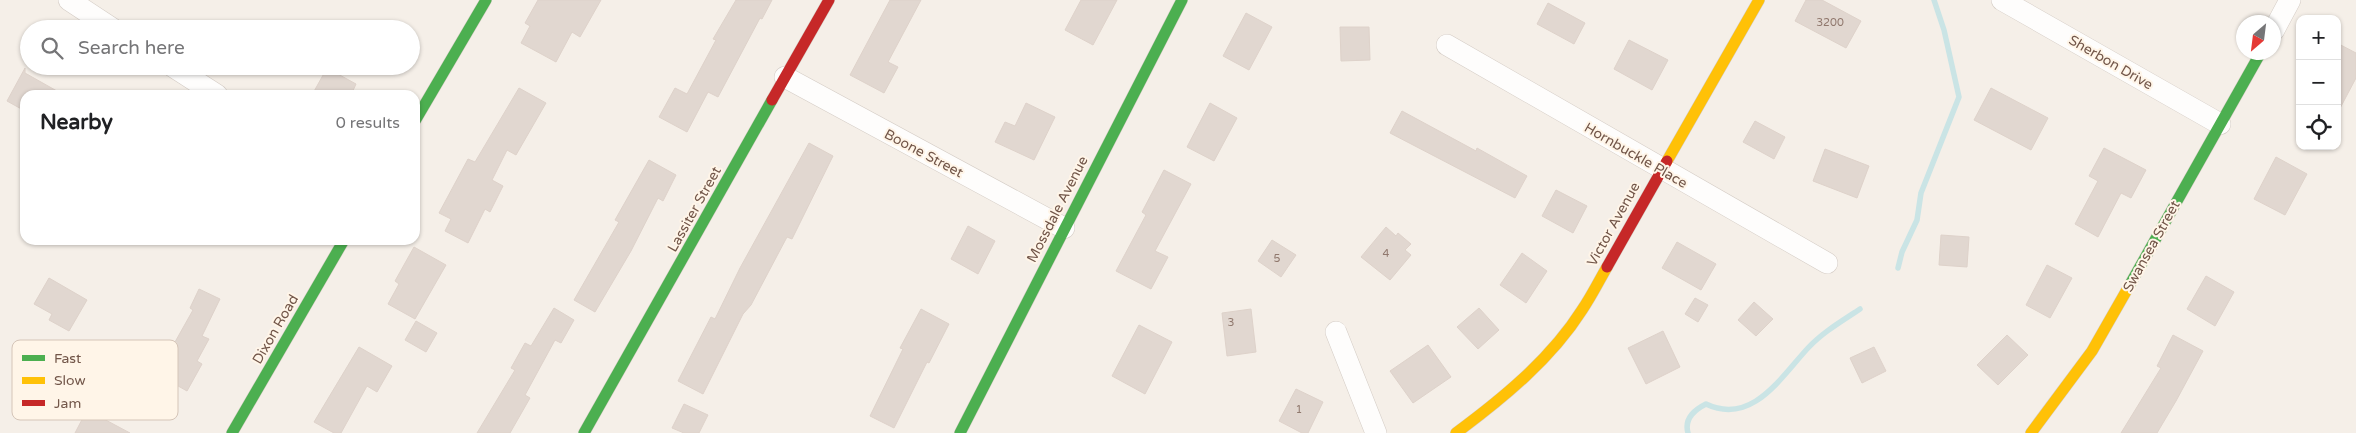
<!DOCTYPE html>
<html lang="en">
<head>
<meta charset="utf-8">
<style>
	body { margin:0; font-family:"Varela Round",sans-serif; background:#f2f2f2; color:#202124 }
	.controls { position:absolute; right:15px; top:15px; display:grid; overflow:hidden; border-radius:10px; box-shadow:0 1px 4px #0004 }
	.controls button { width:45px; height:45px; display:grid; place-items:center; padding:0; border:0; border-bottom:1px solid #e0e0e0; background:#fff; color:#202124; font:25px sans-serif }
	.compass { position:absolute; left:2236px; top:15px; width:45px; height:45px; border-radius:50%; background:#fff; box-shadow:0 1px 4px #0004; rotate:208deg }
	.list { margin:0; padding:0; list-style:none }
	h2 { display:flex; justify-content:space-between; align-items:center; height:65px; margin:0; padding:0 20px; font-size:21px }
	h2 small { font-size:16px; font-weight:400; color:#757577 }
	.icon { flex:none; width:28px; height:28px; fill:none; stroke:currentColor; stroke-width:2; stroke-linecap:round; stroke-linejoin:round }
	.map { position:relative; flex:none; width:2356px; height:433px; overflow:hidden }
	.search { position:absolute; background:#fff; box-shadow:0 1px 4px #0004; left:20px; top:20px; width:400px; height:55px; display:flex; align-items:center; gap:12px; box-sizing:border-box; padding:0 18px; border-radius:28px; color:#757577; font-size:19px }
	.panel { position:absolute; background:#fff; box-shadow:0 1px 4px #0004; left:20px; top:90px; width:400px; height:155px; border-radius:15px }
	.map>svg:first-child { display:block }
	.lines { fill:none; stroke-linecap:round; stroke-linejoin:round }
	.stream { stroke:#cae4e5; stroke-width:5.5 }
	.building { fill:#e1d7d0; stroke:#ded2ca }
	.street-casing { stroke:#d4ccc5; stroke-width:22 }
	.fast-casing { stroke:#d4ccc4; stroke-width:12 }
	.slow-casing { stroke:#d4ccc4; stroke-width:12 }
	.jam-casing { stroke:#d4ccc4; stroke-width:12 }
	.street { stroke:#fefdfc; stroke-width:21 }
	.fast { stroke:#4caf50; stroke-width:11 }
	.slow { stroke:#ffc107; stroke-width:11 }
	.jam { stroke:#c62828; stroke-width:11 }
	.labels { text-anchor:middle; stroke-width:4; stroke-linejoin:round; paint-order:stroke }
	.number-label { font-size:11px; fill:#90786d }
	.street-label { font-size:14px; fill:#725649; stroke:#fff5e8 }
	.key { fill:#fff5e8; stroke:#d5c5b8; stroke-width:1 }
	.key-label { font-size:14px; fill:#725649 }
</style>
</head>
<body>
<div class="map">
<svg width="2356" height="433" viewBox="0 0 2356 433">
	<rect width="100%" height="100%" fill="#f5efe8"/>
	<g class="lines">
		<!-- stream -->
		<g class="stream">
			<polyline points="1898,268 1902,252 1917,220 1921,193 1959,97 1944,30 1934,0"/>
			<path d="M1688 433C1684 419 1694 410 1706 404 1752 426 1781 377 1808 348 1823 332 1842 321 1860 309"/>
		</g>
	</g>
	<!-- building -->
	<g class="building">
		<polygon points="538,0 601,0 580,37 572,32 556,62 521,43 530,26 525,23"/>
		<polygon points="736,0 772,0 762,19 760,18 718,97 708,92 687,132 659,117 675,88 687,94 716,40 713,39"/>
		<polygon points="890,0 921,0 888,62 898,67 884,93 850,75"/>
		<polygon points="1081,0 1117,0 1093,45 1065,30"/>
		<polygon points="1806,0 1822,0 1861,21 1846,48 1795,21"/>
		<polygon points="1548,3 1585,23 1574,44 1537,24"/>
		<polygon points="1246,13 1272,27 1249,70 1223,56"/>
		<polygon points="1340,27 1369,27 1370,60 1341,61"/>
		<polygon points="1629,40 1668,60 1652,90 1614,69"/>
		<polygon points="2337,43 2356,53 2356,78 2337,114"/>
		<polygon points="25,68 25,73 64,95 25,95 25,111 7,101"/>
		<polygon points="327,68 356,84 351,95 312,95"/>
		<polygon points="519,88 546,103 516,155 507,150 492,180 503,186 490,212 485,209 468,243 445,231 451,219 439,213 468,159 475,162"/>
		<polygon points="1991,88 2048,118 2031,150 1974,120"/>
		<polygon points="1026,103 1055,117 1034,160 995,142 1005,122 1015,126"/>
		<polygon points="1210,103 1237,118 1214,161 1187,147"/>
		<polygon points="1402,111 1476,151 1477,148 1527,176 1515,198 1390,133"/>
		<polygon points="1755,121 1785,137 1774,159 1743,142"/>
		<polygon points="809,143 833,156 792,239 787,237 751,305 743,314 703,394 678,381 711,317 715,319 740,268"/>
		<polygon points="2104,148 2146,170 2131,198 2121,193 2098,237 2075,224 2098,181 2089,176"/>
		<polygon points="1825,149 1869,166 1857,198 1813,181"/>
		<polygon points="2276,157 2307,174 2285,215 2254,199"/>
		<polygon points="649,160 676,175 663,201 658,198 631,251 595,312 574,300 619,222 615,220"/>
		<polygon points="1164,170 1191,184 1155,251 1168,257 1151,289 1116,271 1146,215 1142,212"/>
		<polygon points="1556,190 1587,206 1573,233 1542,216"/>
		<polygon points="968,226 995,241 978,274 951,259"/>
		<polygon points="1386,227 1396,236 1398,233 1411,244 1405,250 1411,255 1390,280 1361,257"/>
		<polygon points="1941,235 1969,237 1967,267 1939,265"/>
		<polygon points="1272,240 1296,255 1281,277 1258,261"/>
		<polygon points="1677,242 1716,264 1701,290 1662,268"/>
		<polygon points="414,247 446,265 415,319 388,304 399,284 395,281"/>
		<polygon points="1522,253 1547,271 1526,303 1500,285"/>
		<polygon points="2047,265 2072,278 2050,318 2026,305"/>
		<polygon points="2206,276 2234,292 2215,326 2187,309"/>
		<polygon points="49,278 87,300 69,331 49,320 52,314 34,304"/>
		<polygon points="199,289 220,299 202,336 209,339 197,361 202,364 187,391 157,374 193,310 190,308"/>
		<polygon points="1695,298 1708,305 1698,322 1685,314"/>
		<polygon points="1754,302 1773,319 1756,336 1738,320"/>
		<polygon points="554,308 574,320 561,343 555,340 525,395 530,398 510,433 477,433 515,370 511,368 525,343 531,346"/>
		<polygon points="1479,308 1499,330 1478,349 1457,327"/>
		<polygon points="921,309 949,324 929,363 927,362 894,428 870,416 903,349 900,348"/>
		<polygon points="1251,309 1256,352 1227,356 1222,313"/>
		<polygon points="416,321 437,333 426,352 405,340"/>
		<polygon points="1139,325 1172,342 1145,394 1112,376"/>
		<polygon points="1663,331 1680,367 1646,384 1628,348"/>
		<polygon points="2007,335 2028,355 1998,385 1977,365"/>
		<polygon points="2173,335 2203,351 2176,401 2157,433 2121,433 2161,368 2157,366"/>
		<polygon points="1428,345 1451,377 1413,403 1390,371"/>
		<polygon points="359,347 392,366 377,392 367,386 341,433 334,433 314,422"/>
		<polygon points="1874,347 1886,371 1862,383 1850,358"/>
		<polygon points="1296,389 1323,402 1308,433 1302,433 1279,421"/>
		<polygon points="684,404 708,415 699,433 684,433 672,428"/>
		<polygon points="87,410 130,433 75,433"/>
	</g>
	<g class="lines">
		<defs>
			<g id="street">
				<polyline points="69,0 113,29"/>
				<polyline points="2002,0 2220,124"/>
				<polyline points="2274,30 2290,0"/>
				<polyline points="1447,45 1827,263"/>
				<polyline points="172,66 217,95"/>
				<polyline points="785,77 1064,228"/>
				<polyline points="1336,332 1376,433"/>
			</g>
			<g id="fast">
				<polyline points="415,121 486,0"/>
				<polyline points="2128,288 2261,52"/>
				<polyline points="232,433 344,240"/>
				<polyline points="584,433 772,100"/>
				<polyline points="960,433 1182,0"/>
			</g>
			<g id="slow">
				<polyline points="1667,161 1759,0"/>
				<path d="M1456 433C1502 399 1551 359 1582 310 1591 297 1599 281 1607 267"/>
				<polyline points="2031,433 2092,351 2128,288"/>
			</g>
			<g id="jam">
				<polyline points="772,100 829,0"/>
				<polyline points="1607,267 1667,161"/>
			</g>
		</defs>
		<!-- street casing -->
		<use href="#street" class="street-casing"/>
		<!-- fast casing -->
		<use href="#fast" class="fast-casing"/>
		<!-- slow casing -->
		<use href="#slow" class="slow-casing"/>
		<!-- jam casing -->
		<use href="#jam" class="jam-casing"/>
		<!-- street -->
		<use href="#street" class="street"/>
		<!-- fast -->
		<use href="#fast" class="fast"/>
		<!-- slow -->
		<use href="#slow" class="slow"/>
		<!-- jam -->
		<use href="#jam" class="jam"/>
	</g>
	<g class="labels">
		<!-- number labels -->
		<g class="number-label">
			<text x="1830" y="26">3200</text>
			<text x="1386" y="257">4</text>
			<text x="1277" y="262">5</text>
			<text x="1231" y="326">3</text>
			<text x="1299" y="413">1</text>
		</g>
		<!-- street labels -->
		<g class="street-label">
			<text transform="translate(2111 62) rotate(30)" y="5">Sherbon Drive</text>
			<text transform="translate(924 153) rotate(28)" y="5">Boone Street</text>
			<text transform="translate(1636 155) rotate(30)" y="5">Hornbuckle Place</text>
			<text transform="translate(694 209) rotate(-61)" y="5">Lassiter Street</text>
			<text transform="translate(1057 209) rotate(-63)" y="5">Mossdale Avenue</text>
			<text transform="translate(1613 224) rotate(-61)" y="5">Victor Avenue</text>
			<text transform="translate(2151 246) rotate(-61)" y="5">Swansea Street</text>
			<text transform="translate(275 329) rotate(-60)" y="5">Dixon Road</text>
		</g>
	</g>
	<!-- legend -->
	<rect x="12" y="340" width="166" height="80" rx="8" class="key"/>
	<rect x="22" y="355" width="23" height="6" fill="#4caf50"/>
	<rect x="22" y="377" width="23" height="7" fill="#ffc107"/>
	<rect x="22" y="400" width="23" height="6" fill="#c62828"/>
	<g class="key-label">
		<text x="54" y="363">Fast</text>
		<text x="54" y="385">Slow</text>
		<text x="54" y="408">Jam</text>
	</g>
</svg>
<div class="controls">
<button>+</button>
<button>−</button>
<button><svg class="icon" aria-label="locate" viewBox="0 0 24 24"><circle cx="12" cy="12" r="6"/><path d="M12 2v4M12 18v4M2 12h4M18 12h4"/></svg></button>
</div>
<svg class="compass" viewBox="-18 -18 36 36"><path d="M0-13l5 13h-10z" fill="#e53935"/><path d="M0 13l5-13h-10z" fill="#757577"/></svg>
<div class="search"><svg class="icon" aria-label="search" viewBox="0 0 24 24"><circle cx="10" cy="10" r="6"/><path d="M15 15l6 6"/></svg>Search here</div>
<section class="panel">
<h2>Nearby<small>0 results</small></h2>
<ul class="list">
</ul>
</section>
</div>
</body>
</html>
